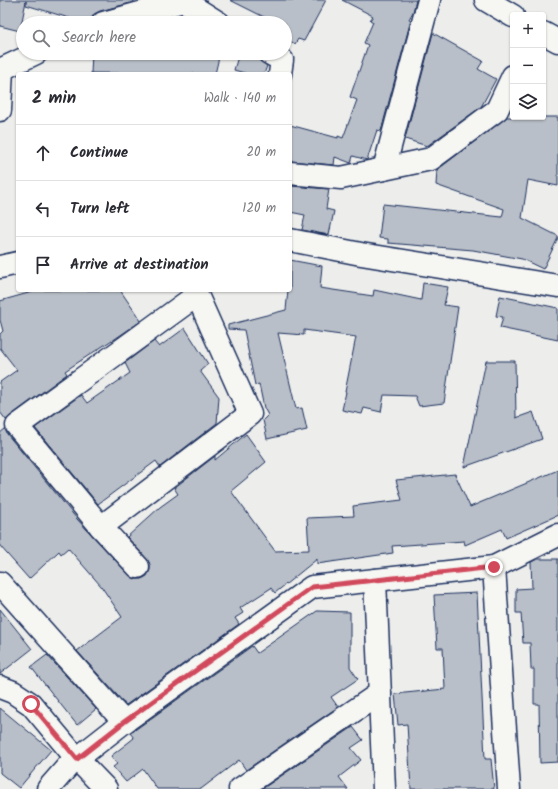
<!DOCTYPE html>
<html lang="en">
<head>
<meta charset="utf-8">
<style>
	body { margin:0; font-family:Kalam,sans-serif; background:#f2f2f3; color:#2b2b33 }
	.controls { position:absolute; right:12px; top:12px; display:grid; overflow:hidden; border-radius:4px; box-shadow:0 1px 3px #0004 }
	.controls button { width:36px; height:36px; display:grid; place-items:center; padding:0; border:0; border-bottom:1px solid #e1e1e2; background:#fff; color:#2b2b33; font:20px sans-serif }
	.stop { position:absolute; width:12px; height:12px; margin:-9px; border:3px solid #d1495b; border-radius:50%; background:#fff }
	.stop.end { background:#d1495b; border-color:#fff; box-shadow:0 1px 4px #0008 }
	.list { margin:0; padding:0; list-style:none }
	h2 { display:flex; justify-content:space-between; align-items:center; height:52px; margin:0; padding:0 16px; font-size:17px }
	h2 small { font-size:13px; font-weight:400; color:#7c7c81 }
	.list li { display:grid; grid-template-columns:26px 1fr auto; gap:12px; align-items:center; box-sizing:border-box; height:56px; padding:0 16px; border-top:1px solid #e1e1e2 }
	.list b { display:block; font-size:15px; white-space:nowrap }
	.list em { font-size:13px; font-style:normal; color:#7c7c81 }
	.icon { flex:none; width:22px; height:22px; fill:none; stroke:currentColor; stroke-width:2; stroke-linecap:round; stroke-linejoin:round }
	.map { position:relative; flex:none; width:558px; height:789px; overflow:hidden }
	.search { position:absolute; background:#fff; box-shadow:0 1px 3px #0004; left:16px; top:16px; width:276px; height:44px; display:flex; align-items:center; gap:10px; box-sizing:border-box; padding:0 14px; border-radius:22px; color:#7c7c81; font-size:15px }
	.panel { position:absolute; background:#fff; box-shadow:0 1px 3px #0004; left:16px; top:72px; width:276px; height:220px; border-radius:4px }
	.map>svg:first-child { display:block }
	.building { fill:#b9bfc8; stroke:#1b2f5e }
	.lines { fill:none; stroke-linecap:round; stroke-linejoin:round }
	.street-casing { stroke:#1b2f5e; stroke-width:25 }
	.street { stroke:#f6f6f2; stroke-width:22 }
	.route { stroke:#d1495b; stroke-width:5 }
</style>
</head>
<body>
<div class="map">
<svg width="558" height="789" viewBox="0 0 558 789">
	<rect width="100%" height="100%" fill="#edeeec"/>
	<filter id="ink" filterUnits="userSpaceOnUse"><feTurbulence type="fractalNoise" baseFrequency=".025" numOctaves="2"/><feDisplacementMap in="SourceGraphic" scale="8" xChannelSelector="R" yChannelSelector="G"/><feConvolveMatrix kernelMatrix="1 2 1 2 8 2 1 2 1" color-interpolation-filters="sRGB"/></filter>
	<g filter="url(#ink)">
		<!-- building -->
		<g class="building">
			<polygon points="0,0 134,0 134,2 100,11 94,14 92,18 79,21 26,5 26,1 20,31 0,26"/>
			<polygon points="230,0 326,0 304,41 298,39 295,44 285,38 285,23 276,23"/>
			<polygon points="342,0 416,0 413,12 409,19 411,20 381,131 377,130 367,160 353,156 351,163 335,157 334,165 290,161 290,125 338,138 338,136 343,138 357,100 350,97 368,45 364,43 373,22 370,20 373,16"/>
			<polygon points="433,33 483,61 478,69 496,79 481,107 427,146 405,139"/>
			<polygon points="92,53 220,53 215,74 91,73"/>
			<polygon points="239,53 257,53 259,60 267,66 264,74 248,74 234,70"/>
			<polygon points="507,117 558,117 558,186 528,180 522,218 558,236 558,238 543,269 522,259 473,250 388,243 388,239 379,238 383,204 502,217 504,209 436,185 437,170"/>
			<polygon points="290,186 329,189 326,209 334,211 329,235 302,230 305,215 290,212"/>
			<polygon points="290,260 322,266 320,288 373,296 374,290 421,300 423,283 448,287 444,305 458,307 444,403 419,406 415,396 384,395 381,412 364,408 362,414 342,410 346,392 345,392 356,337 304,330 304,335 278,333 296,409 302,408 307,430 267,439 263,420 268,415 264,408 259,384 255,385 244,330 228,329 228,325 286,310 288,290 290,290"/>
			<polygon points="39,290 120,290 141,321 112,341 112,340 65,371 67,374 10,416 6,420 0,412 0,382 17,370 0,348 0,334 3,331 0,320 0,301"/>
			<polygon points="500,296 558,308 558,340 500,328 503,317 496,316"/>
			<polygon points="185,328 208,364 200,371 219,397 217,423 160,467 156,461 98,504 35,428 81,395 87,403 130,373 125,363 154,341 159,347"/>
			<polygon points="486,361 515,361 516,418 533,412 542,439 464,467"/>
			<polygon points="5,429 7,434 77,519 129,575 135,579 141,579 147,576 150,570 150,565 147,559 127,537 160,507 178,494 174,488 215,456 215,460 246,434 266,462 231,491 275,551 309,550 307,518 354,516 353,506 402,500 396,480 455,474 470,507 558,470 558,515 506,538 502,529 465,545 464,541 392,546 393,553 317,564 317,559 275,593 271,588 240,608 243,613 235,618 239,624 126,705 77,651 122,617 101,586 68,548 61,554 59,551 29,579 0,546 0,433"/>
			<polygon points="537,559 558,559 558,762 540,763 539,704 534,704 534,669 531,669 530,643 523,643 521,613 516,613 516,589 532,588 531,562"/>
			<polygon points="477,593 485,759 491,759 494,789 411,789 407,724 398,725 395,694 445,689 443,648 437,648 434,595"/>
			<polygon points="0,609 32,649 0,674"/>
			<polygon points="317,611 350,612 350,667 358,679 331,697 338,707 246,770 239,760 201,789 157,789 143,769 126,782 113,767 117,764 111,756 134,738 130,733 132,732 252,646 257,653"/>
			<polygon points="47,655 96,709 77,725 31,667"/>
			<polygon points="0,708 51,750 19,788 0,773"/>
			<polygon points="353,727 363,740 351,748 361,760 339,777 348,789 262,789"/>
		</g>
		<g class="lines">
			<defs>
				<g id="street">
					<polyline points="486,0 513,16"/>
					<polyline points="103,23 184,1 219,23"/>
					<polyline points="543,33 558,41"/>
					<polyline points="269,53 282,60 280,74"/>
					<polyline points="0,70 36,53"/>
					<polyline points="0,110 2,69"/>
					<polyline points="384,169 429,0"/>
					<polyline points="290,173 341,178 431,159 497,110 513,76"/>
					<polyline points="290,240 361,254 558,286"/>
					<polyline points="0,267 18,263"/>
					<polyline points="195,290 197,295 250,414 101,527 17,426 197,295"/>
					<polyline points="101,527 138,567"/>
					<polyline points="494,567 509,789"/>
					<polyline points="375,580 384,789"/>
					<polyline points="0,583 124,722"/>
					<polyline points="0,687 13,692 31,704 77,759 106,789"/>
					<polyline points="48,789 69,765 124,722 312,587 494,567 558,535"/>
					<polyline points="240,789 380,693"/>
				</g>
			</defs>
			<!-- street casing -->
			<use href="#street" class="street-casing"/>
			<!-- street -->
			<use href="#street" class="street"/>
		</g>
	</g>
	<g class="lines" filter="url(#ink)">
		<!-- route -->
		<polyline class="route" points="31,704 77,759 124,722 312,587 494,567"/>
	</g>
</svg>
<div class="controls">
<button>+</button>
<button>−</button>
<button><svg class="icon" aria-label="layers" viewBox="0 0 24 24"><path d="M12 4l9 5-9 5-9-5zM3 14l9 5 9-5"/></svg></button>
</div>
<div class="stop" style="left:31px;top:704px"></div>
<div class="stop end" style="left:494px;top:567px"></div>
<div class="search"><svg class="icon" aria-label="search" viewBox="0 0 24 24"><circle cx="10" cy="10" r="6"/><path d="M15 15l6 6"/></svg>Search here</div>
<section class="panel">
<h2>2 min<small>Walk · 140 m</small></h2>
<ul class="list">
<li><svg class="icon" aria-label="ahead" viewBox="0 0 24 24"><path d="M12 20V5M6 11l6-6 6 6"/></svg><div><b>Continue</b></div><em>20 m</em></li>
<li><svg class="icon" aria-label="left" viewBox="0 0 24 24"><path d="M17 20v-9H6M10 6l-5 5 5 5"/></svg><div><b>Turn left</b></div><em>120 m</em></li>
<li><svg class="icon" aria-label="arrive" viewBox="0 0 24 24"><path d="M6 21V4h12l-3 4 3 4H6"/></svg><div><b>Arrive at destination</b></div></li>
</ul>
</section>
</div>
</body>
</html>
